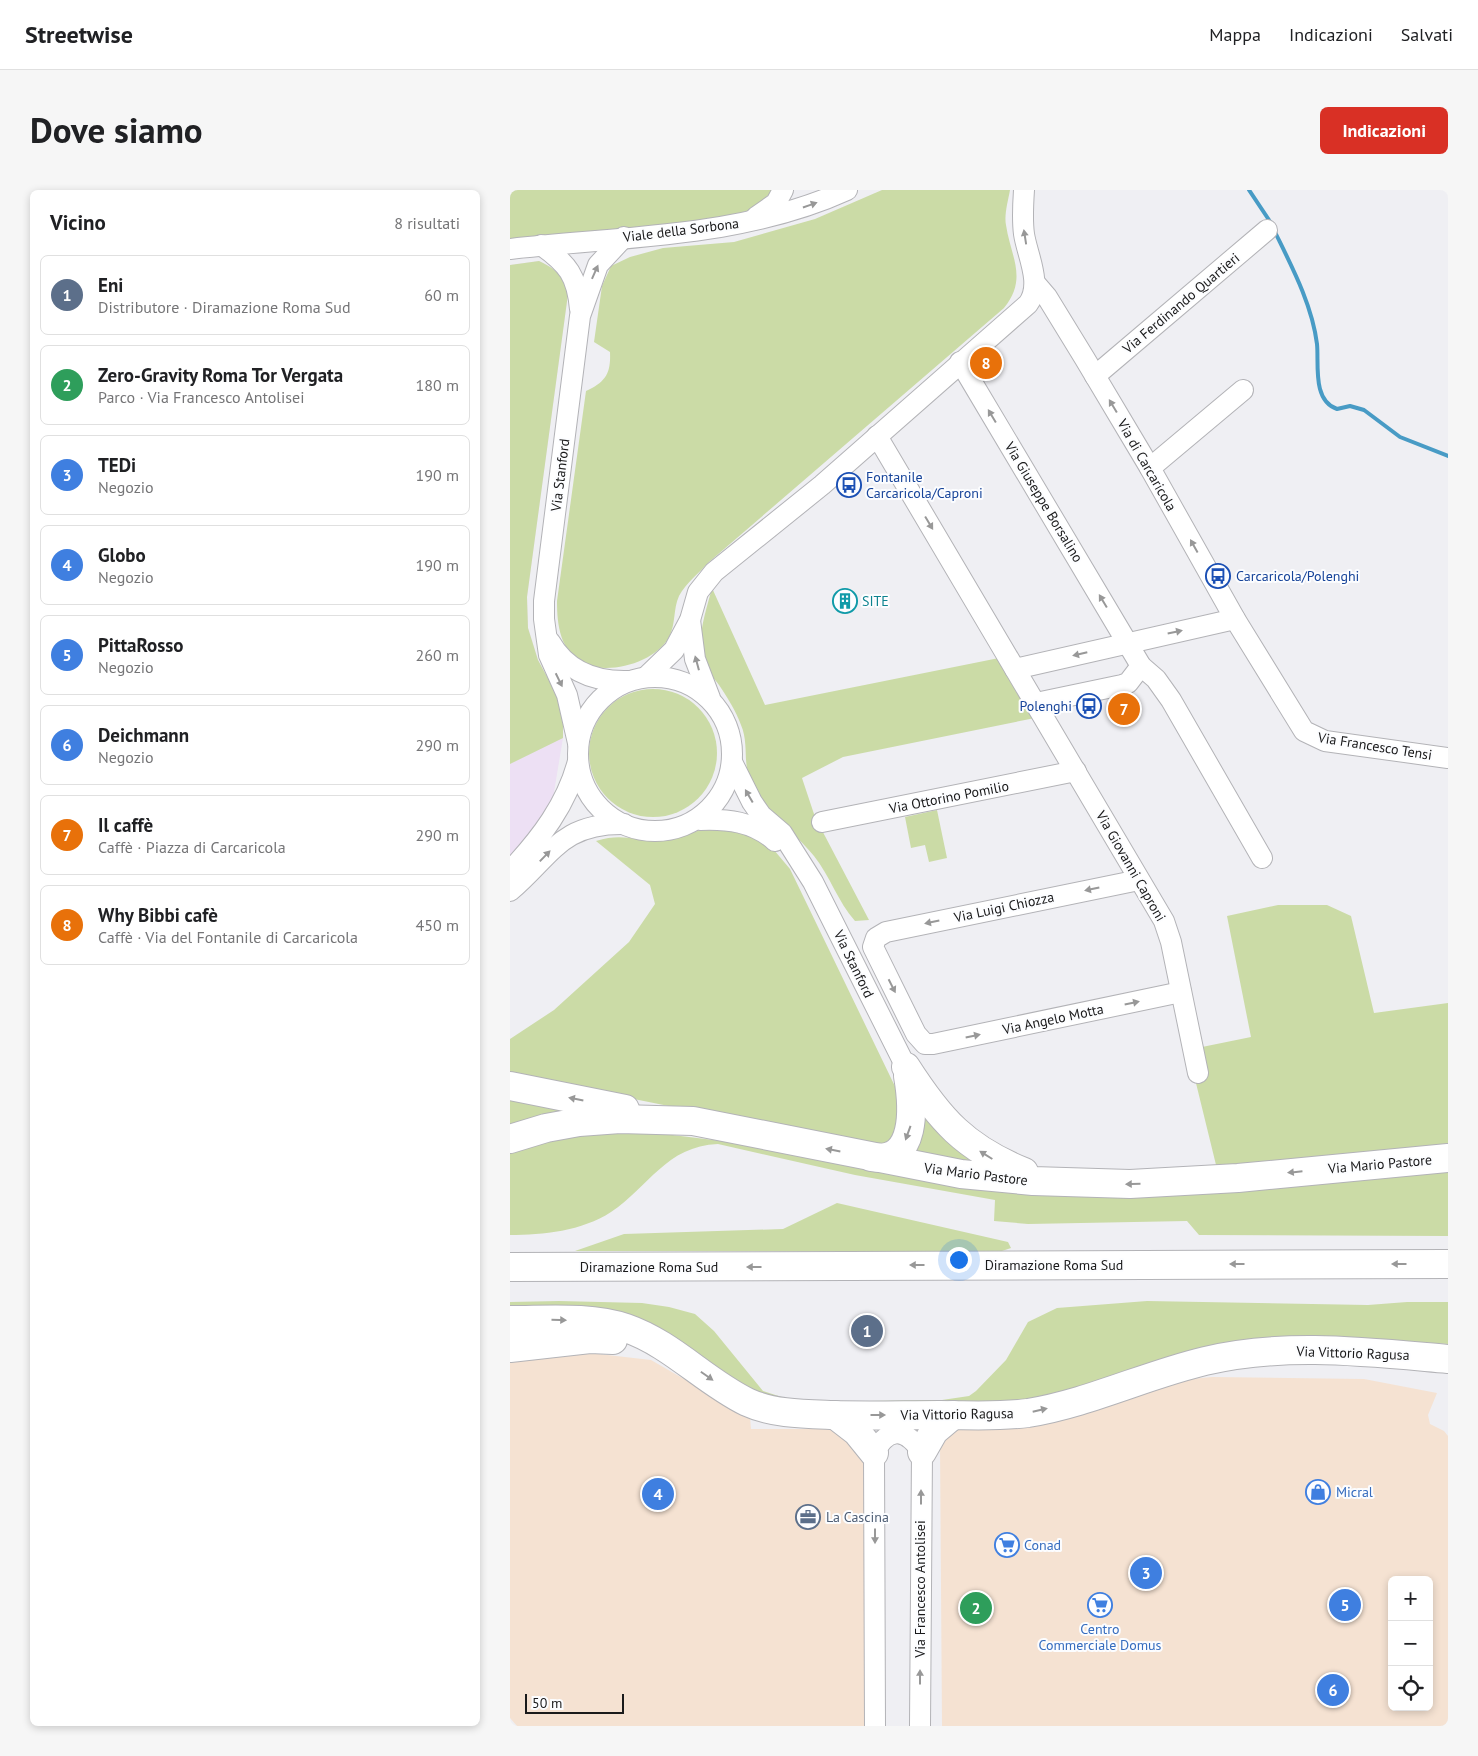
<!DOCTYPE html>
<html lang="it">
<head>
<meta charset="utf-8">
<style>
	body { margin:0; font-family:"PT Sans",sans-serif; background:#f6f6f6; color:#202124 }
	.controls { position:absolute; right:15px; bottom:15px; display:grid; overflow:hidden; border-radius:8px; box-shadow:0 2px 8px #0003 }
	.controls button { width:45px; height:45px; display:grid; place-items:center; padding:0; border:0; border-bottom:1px solid #e0e0e0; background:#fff; color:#202124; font:25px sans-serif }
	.scale { position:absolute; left:15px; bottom:12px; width:99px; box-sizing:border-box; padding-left:5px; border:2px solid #1a1a1b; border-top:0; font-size:14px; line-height:18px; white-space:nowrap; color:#1a1a1b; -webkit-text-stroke:4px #fcfdff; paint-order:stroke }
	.you { position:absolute; left:448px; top:1069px; width:18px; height:18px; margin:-12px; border:4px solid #fff; border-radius:50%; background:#1a73e8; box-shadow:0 0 0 8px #1a73e833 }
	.badge { display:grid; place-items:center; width:32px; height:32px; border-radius:50%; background:#d93025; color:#fff; font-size:16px; font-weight:700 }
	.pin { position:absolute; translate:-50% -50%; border:2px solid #fff; box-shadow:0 1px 5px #0006 }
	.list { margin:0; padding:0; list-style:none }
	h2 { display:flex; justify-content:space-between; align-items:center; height:65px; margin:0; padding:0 20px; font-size:21px }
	h2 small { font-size:16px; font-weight:400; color:#757577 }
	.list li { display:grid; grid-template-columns:32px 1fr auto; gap:15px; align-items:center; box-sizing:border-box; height:80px; margin:0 10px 10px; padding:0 10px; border:1px solid #e0e0e0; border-radius:8px }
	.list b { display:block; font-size:19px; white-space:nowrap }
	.list p { margin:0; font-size:16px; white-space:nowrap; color:#757577 }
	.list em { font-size:16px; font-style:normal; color:#757577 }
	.icon { flex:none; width:28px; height:28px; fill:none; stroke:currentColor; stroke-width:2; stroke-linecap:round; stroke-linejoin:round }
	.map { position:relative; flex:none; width:938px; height:1536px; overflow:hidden; border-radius:8px }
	header { display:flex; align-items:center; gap:30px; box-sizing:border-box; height:70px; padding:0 25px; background:#fff; border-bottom:1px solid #e0e0e0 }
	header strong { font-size:24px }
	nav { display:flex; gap:28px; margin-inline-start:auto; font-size:18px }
	.intro { display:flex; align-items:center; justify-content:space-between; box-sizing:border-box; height:120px; padding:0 30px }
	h1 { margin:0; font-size:35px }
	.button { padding:12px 22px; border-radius:8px; background:#d93025; color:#fff; font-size:18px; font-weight:700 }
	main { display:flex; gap:30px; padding:0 30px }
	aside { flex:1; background:#fff; border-radius:8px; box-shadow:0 2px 8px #0003 }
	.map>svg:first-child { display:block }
	.commercial { fill:#f5e2d2; fill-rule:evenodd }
	.education { fill:#ede0f4 }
	.green { fill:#cbdba6 }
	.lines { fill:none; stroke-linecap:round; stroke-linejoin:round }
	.stream { stroke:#489bc5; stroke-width:4 }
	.minor-casing { stroke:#b3b3b7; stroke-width:22 }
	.highway-casing { stroke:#b3b3b7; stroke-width:30 }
	.minor { stroke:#fff; stroke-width:20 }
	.highway { stroke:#fff; stroke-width:28 }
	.oneway { fill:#989898 }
	.labels { text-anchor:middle; stroke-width:4; stroke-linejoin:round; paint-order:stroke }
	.street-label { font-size:14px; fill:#1a1a1b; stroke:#fcfdff }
	.transit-label { font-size:14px; fill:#164399; stroke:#fcfdff; text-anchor:start }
	.culture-label { font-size:14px; fill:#0d838f; stroke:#fcfdff; text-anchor:start }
	.shop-label { font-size:14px; fill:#366cbe; stroke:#fcfdff; text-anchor:start }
	.service-label { font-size:14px; fill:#4e5e75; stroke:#fcfdff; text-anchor:start }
</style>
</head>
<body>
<header>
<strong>Streetwise</strong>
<nav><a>Mappa</a><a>Indicazioni</a><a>Salvati</a></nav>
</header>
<div class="intro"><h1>Dove siamo</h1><a class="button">Indicazioni</a></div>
<main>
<aside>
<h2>Vicino<small>8 risultati</small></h2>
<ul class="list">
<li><span class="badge" style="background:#5c6f8a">1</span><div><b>Eni</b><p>Distributore · Diramazione Roma Sud</p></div><em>60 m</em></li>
<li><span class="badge" style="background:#2e9e5b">2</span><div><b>Zero-Gravity Roma Tor Vergata</b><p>Parco · Via Francesco Antolisei</p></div><em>180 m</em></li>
<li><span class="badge" style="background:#3f7fe0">3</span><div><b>TEDi</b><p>Negozio</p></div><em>190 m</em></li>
<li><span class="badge" style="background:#3f7fe0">4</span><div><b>Globo</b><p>Negozio</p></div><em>190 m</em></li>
<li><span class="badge" style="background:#3f7fe0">5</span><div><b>PittaRosso</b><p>Negozio</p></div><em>260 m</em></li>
<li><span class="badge" style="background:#3f7fe0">6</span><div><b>Deichmann</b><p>Negozio</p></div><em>290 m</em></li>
<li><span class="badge" style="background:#e8710a">7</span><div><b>Il caffè</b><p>Caffè · Piazza di Carcaricola</p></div><em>290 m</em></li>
<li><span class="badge" style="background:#e8710a">8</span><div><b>Why Bibbi cafè</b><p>Caffè · Via del Fontanile di Carcaricola</p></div><em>450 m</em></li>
</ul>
</aside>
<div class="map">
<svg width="938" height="1536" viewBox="0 0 938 1536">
	<rect width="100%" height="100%" fill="#efeff3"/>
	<!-- commercial -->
	<g class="commercial">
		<polygon points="80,1163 141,1170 240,1227 241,1239 336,1239 355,1258 357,1536 7,1536 0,1528 0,1172"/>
		<path d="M702 1187 854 1189 927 1203 918 1225 920 1234 934 1241 938 1246V1536H432L430 1255 437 1241 660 1191ZM882 1390H919V1517H882Z"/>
	</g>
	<!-- education -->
	<polygon class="education" points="29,71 39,76 58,104 17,407 18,438 28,470 50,511 53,548 43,608 23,639 0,669 0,75"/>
	<!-- green -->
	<g class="green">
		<polygon points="0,0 264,0 243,19 204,31 0,52"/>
		<path d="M372 0H500C498 11 494 25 496 35 501 68 518 88 494 118L199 372C189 383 176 393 169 406 163 419 166 434 159 447 146 472 100 485 75 474 50 462 47 435 47 411L76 201C95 192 101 184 100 162L84 152 92 96 101 76 120 67 153 58 224 52 305 29Z"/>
		<path d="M29 71C46 79 54 86 58 104L17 407 18 438 28 470 50 511 53 525V548L0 574V75Z"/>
		<path d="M202 398 255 515 489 468 525 528 333 567 292 588 305 627 359 730 345 731C328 712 320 686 304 666 284 641 246 615 238 584 234 568 238 551 231 535 226 521 217 507 209 495 205 489 198 483 195 477 184 454 196 421 202 398Z"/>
		<circle cx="143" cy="563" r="64"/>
		<polygon points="427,620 437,668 419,672 415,655 401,658 395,627"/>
		<path d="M193 639 228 640 264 660 280 679 394 915 387 945 372 959 0 884V849L44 820 119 752 145 714 140 695 86 651C114 642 126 652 152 650 166 649 179 644 193 639Z"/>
		<polygon points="768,715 817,715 841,726 864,823 938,813 938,958 707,979 684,885 692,857 741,847 717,726"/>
		<polygon points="0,910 61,921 0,936"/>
		<polygon points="410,913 472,976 394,962"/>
		<path d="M99 943H146L220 952 388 979 938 981V1046L689 1045 677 1031 518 1034 484 1031 485 1010 345 985 208 954C156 956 139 997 101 1022 72 1041 33 1045 0 1045V961L53 947Z"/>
		<polygon points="327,1013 498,1052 501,1058 492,1061 65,1061 114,1044 273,1039"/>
		<polygon points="49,1111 132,1113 159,1117 185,1124 204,1141 253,1201 287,1212 432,1210 459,1206 466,1201 496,1170 518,1132 547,1118 637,1111 858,1115 897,1112 938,1112 938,1154 861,1149 516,1214 272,1215 184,1169 0,1123 0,1112"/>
	</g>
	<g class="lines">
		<!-- stream -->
		<g class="stream">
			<polyline points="739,0 761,33"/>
			<path d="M764 40C781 75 802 114 807 154 809 173 802 211 827 219L840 216 854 220 890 247 938 266"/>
		</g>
		<defs>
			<g id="minor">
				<polyline points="246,27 266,13 273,0"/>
				<path d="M31 55C58 74 67 86 70 119"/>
				<path d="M0 59C112 46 232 48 337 0"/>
				<polyline points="525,93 537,107 575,169 640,278 725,429 794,541 815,551 938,568"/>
				<polyline points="450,172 631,476 646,489 661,510 752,668"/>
				<polyline points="585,186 757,40"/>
				<polyline points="367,246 654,731 661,752 688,883"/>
				<polyline points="640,278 733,200"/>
				<polyline points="180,430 185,469 200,508"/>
				<path d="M40 452C57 482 85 492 118 491"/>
				<polyline points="505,479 725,429"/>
				<circle cx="145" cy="564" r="77"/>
				<path d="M136 487 164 460 180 430 188 402 204 382 312 295 518 114C533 94 517 65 514 44 512 29 513 15 514 0"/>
				<polyline points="526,513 612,495 618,493 631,476"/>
				<polyline points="68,553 57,505 39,465 34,429 34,411 70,126 88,75 114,47"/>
				<polyline points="222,572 242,612 251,625 272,643 303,692 396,877"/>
				<path d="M190 630C217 629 243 631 265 651"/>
				<polyline points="312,632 566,581"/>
				<path d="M0 681C30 649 57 614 68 571"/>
				<polyline points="629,690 376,742 366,748 363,757 406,844 415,854 423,854 671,802"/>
				<path d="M0 701C42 665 51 633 114 634"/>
				<path d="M365 1536 364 1263C379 1236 395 1238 412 1262L410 1536"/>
			</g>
			<g id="highway">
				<path d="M396 877C430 930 455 958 514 982"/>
				<polyline points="0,896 115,919"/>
				<polyline points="0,949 36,938 69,932 110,929 183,931 451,984 523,991 620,994 728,988 938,968"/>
				<path d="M361 967C408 975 403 915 398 886"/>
				<polyline points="0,1077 938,1074"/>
				<path d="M0 1130C38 1130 80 1126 116 1138 162 1154 194 1191 237 1212 263 1224 294 1224 323 1225 358 1226 394 1225 430 1225 459 1225 488 1227 518 1223 579 1213 636 1185 695 1171 775 1152 857 1162 938 1169"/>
				<polyline points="0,1158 80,1149 103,1150"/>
				<polyline points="325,1225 347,1242 364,1263"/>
				<polyline points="412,1262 424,1241 443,1225"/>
			</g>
		</defs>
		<!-- minor casing -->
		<use href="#minor" class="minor-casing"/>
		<!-- highway casing -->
		<use href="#highway" class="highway-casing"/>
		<!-- minor -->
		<use href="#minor" class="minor"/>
		<!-- highway -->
		<use href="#highway" class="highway"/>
	</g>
	<!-- one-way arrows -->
	<defs><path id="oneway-solid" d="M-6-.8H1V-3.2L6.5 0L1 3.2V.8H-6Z" transform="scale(1.25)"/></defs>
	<g class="oneway">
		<use href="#oneway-solid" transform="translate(300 15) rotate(-19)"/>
		<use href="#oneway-solid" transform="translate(515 47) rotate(-99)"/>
		<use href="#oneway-solid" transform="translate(85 82) rotate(-66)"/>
		<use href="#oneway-solid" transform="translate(603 216) rotate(-121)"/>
		<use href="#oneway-solid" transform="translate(482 226) rotate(-121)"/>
		<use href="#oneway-solid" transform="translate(419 333) rotate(59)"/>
		<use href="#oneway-solid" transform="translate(684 356) rotate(-119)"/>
		<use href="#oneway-solid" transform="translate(593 411) rotate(-121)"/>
		<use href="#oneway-solid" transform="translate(665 442) rotate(-12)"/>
		<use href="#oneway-solid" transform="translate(570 464) rotate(167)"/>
		<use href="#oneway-solid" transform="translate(187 473) rotate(-105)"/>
		<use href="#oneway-solid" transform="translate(49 490) rotate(64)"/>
		<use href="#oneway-solid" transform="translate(239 606) rotate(-120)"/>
		<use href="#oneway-solid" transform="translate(35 666) rotate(-46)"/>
		<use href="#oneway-solid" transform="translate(582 699) rotate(168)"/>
		<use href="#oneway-solid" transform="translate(422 732) rotate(168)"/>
		<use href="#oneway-solid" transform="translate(382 796) rotate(63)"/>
		<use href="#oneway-solid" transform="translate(622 813) rotate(-12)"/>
		<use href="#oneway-solid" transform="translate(463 846) rotate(-12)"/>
		<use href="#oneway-solid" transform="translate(66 909) rotate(-169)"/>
		<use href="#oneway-solid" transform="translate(398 943) rotate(110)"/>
		<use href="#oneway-solid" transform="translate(323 960) rotate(-169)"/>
		<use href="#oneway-solid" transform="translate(476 965) rotate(-148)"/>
		<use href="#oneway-solid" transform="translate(785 982) rotate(174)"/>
		<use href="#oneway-solid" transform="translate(623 994) rotate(179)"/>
		<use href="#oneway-solid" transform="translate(727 1074) rotate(180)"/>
		<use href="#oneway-solid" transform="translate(889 1074) rotate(-180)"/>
		<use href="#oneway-solid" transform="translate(407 1075) rotate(180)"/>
		<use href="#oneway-solid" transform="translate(244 1077) rotate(180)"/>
		<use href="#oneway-solid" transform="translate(49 1130) rotate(1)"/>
		<use href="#oneway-solid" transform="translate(197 1186) rotate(35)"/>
		<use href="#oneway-solid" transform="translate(530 1220) rotate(-13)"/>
		<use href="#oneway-solid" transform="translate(368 1225)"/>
		<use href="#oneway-solid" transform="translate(411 1307) rotate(-90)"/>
		<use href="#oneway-solid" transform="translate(365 1346) rotate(90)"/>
		<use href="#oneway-solid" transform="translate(410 1487) rotate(-90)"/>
	</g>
	<!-- icons -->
	<defs>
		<symbol id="bus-ring" viewBox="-11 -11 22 22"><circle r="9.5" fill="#fcfdff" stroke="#1a4fb4" stroke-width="1.5"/><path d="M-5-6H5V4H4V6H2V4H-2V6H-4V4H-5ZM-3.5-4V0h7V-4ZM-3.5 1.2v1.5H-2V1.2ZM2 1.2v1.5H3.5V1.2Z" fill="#1a4fb4"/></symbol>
		<symbol id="building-ring" viewBox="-11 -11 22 22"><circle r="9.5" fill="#fcfdff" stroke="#0f9aa8" stroke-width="1.5"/><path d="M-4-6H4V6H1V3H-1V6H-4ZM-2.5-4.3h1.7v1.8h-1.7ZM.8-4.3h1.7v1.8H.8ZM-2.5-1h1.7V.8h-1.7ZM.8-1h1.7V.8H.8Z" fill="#0f9aa8"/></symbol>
		<symbol id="shop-ring" viewBox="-11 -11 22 22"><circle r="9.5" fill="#fcfdff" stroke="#3f7fe0" stroke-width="1.5"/><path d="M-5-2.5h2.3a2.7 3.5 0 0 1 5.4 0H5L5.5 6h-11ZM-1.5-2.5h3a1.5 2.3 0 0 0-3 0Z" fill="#3f7fe0"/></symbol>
		<symbol id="office-ring" viewBox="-11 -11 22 22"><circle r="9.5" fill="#fcfdff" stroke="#5c6f8a" stroke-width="1.5"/><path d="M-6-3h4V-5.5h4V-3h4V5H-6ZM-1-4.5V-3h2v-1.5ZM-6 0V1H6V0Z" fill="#5c6f8a"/></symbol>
		<symbol id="supermarket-ring" viewBox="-11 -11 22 22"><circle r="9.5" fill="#fcfdff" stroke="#3f7fe0" stroke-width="1.5"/><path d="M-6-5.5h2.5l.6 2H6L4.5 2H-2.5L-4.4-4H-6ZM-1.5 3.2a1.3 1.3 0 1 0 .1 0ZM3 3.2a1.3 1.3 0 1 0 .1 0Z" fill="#3f7fe0"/></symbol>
	</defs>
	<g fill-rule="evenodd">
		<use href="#bus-ring" x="325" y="281" width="28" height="28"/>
		<use href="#bus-ring" x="694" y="372" width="28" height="28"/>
		<use href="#building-ring" x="321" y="397" width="28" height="28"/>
		<use href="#bus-ring" x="565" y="502" width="28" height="28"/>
		<use href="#shop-ring" x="794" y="1288" width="28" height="28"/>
		<use href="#office-ring" x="284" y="1313" width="28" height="28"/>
		<use href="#supermarket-ring" x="483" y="1341" width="28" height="28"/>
		<use href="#supermarket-ring" x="576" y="1401" width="28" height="28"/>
	</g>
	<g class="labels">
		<!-- street labels -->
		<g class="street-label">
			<text transform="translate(171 40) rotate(-7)" y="5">Viale della Sorbona</text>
			<text transform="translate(671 113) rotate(-40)" y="5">Via Ferdinando Quartieri</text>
			<text transform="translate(637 275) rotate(60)" y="5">Via di Carcaricola</text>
			<text transform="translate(50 285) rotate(-83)" y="5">Via Stanford</text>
			<text transform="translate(534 312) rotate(59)" y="5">Via Giuseppe Borsalino</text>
			<text transform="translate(865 556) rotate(9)" y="5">Via Francesco Tensi</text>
			<text transform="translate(439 607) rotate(-11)" y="5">Via Ottorino Pomilio</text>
			<text transform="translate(621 676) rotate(60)" y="5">Via Giovanni Caproni</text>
			<text transform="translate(494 717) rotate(-12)" y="5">Via Luigi Chiozza</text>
			<text transform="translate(344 774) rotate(64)" y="5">Via Stanford</text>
			<text transform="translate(543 829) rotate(-12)" y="5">Via Angelo Motta</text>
			<text transform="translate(870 974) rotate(-5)" y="5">Via Mario Pastore</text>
			<text transform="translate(466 984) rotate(7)" y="5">Via Mario Pastore</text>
			<text x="544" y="1080">Diramazione Roma Sud</text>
			<text x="139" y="1082">Diramazione Roma Sud</text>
			<text transform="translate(843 1163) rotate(2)" y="5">Via Vittorio Ragusa</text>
			<text transform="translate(447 1224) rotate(-1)" y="5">Via Vittorio Ragusa</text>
			<text transform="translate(410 1399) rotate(-90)" y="5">Via Francesco Antolisei</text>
		</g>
		<!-- transit labels -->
		<g class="transit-label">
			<text x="356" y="292">Fontanile<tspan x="356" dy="16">Carcaricola/Caproni</tspan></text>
			<text x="726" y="391">Carcaricola/Polenghi</text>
			<text x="562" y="521" text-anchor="end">Polenghi</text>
		</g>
		<!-- culture labels -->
		<g class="culture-label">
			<text x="352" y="416">SITE</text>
		</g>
		<!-- shop labels -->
		<g class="shop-label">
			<text x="826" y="1307">Micral</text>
			<text x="514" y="1360">Conad</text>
			<text x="590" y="1444" text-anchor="middle">Centro<tspan x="590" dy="16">Commerciale Domus</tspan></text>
		</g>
		<!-- service labels -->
		<g class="service-label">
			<text x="316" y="1332">La Cascina</text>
		</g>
	</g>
</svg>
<div class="controls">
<button>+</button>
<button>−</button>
<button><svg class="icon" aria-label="locate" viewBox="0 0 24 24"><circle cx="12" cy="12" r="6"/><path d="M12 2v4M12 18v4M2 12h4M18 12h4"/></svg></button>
</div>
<div class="scale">50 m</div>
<div class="you"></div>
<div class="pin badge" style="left:357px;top:1141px;background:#5c6f8a">1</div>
<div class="pin badge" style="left:466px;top:1418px;background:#2e9e5b">2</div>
<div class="pin badge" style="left:636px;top:1383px;background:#3f7fe0">3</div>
<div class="pin badge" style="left:148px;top:1304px;background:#3f7fe0">4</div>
<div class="pin badge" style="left:835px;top:1415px;background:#3f7fe0">5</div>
<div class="pin badge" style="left:823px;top:1500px;background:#3f7fe0">6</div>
<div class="pin badge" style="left:614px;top:519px;background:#e8710a">7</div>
<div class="pin badge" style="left:476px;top:173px;background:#e8710a">8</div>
</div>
</main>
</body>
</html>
